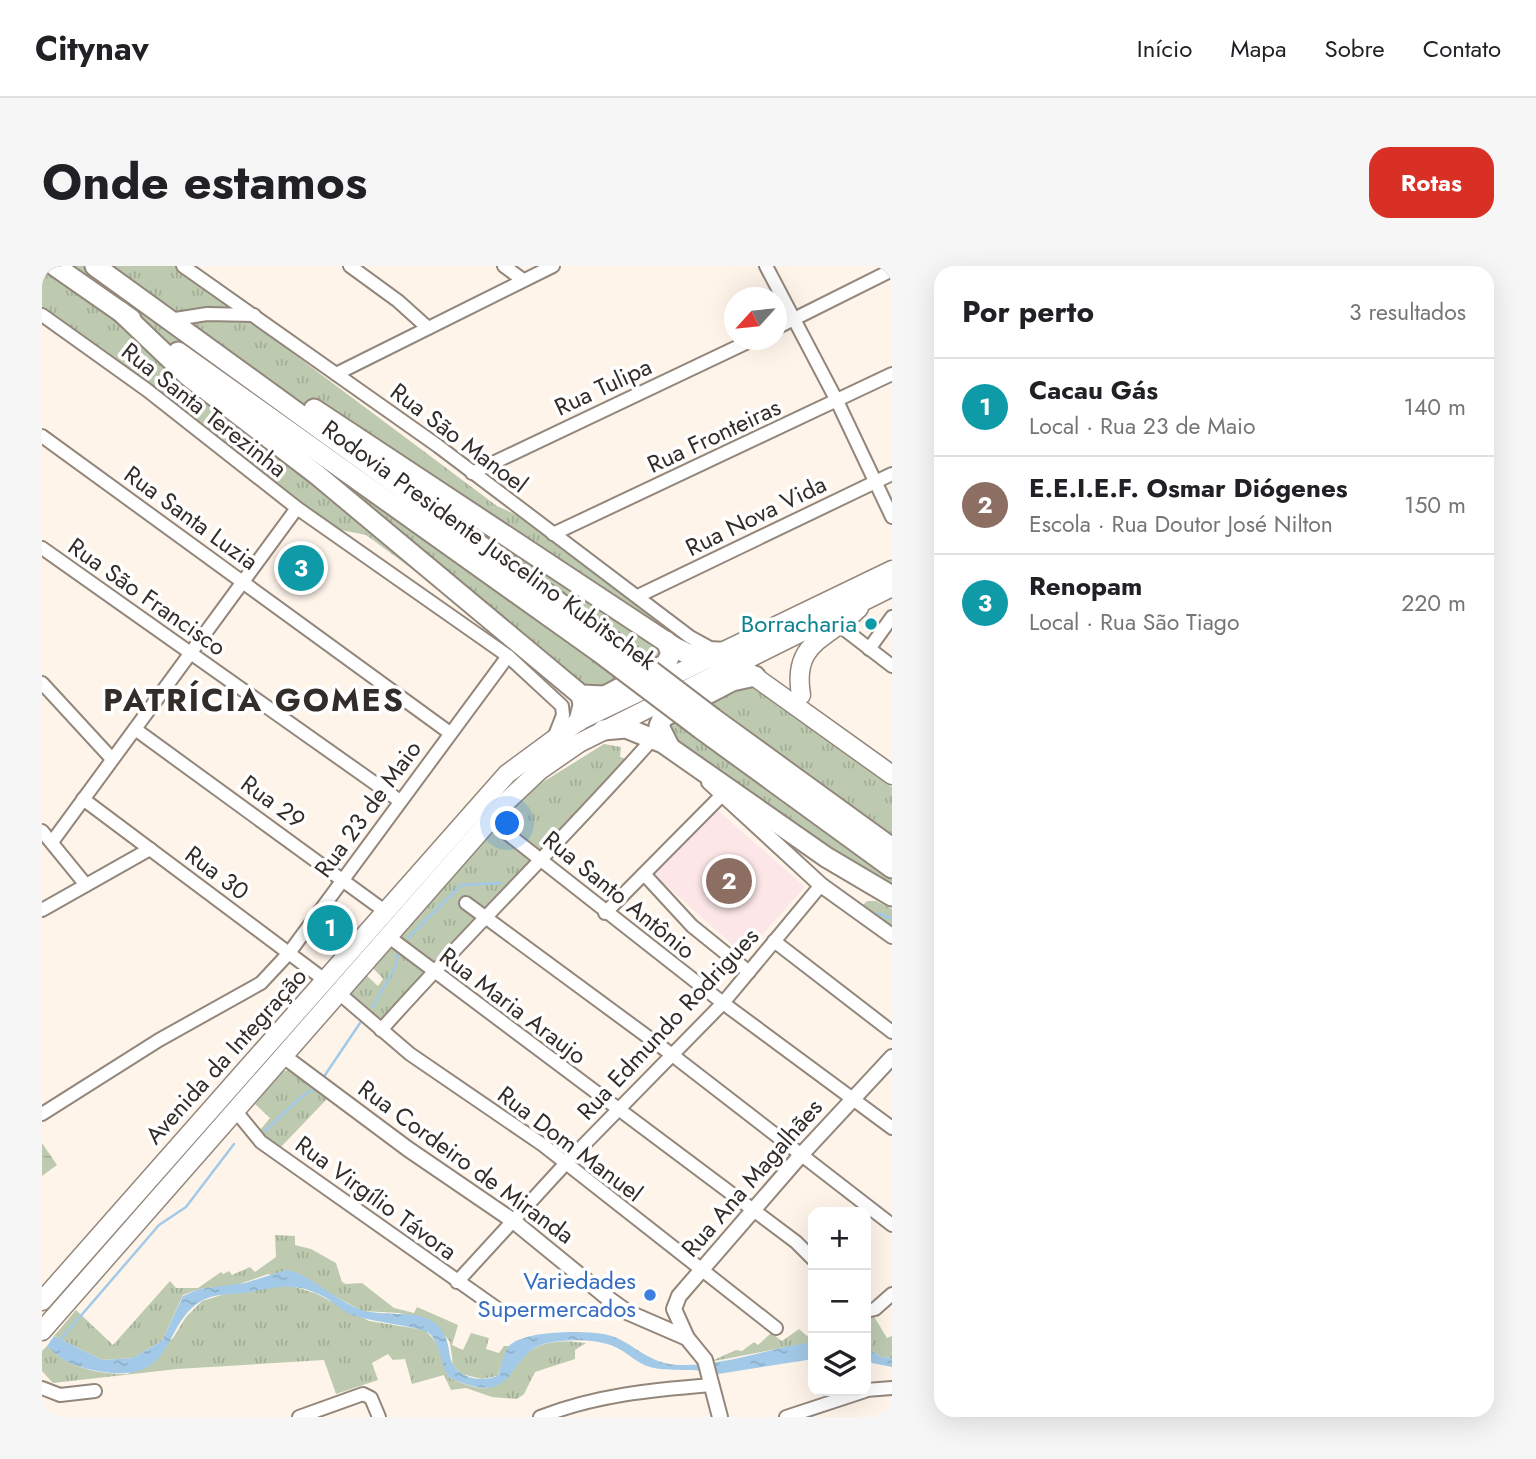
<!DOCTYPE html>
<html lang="pt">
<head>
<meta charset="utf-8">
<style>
	body { margin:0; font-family:Jost,sans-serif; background:#f6f6f6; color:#202124 }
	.controls { position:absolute; right:21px; bottom:21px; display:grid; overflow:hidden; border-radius:14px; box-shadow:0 7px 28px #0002 }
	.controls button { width:63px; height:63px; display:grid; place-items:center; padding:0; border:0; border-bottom:2px solid #e0e0e0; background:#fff; color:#202124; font:35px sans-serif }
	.compass { position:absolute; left:682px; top:21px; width:63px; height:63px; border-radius:50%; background:#fff; box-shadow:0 7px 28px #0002; rotate:243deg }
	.you { position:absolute; left:466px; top:558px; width:24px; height:24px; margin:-18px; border:5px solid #fff; border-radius:50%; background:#1a73e8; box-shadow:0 0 0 10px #1a73e833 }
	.badge { display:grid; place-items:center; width:46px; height:46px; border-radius:50%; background:#d93025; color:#fff; font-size:23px; font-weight:700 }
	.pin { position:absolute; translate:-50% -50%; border:4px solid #fff; box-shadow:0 2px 7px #0006 }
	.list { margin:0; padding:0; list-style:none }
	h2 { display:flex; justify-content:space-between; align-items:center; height:91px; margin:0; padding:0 28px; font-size:30px }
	h2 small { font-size:23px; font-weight:400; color:#757577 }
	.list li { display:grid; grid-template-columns:46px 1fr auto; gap:21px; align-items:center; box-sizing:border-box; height:98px; padding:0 28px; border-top:2px solid #e0e0e0 }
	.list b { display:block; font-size:26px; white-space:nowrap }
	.list p { margin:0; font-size:23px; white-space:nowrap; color:#757577 }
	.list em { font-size:23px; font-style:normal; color:#757577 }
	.icon { flex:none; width:38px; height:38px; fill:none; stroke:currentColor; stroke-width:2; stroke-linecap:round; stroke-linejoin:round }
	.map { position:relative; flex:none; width:850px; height:1151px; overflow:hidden; border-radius:21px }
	header { display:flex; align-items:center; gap:42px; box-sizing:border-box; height:98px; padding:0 35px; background:#fff; border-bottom:2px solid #e0e0e0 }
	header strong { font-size:33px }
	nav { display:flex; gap:38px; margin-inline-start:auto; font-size:24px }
	.intro { display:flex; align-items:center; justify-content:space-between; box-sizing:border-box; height:168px; padding:0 42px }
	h1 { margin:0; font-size:49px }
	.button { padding:18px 32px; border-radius:21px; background:#d93025; color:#fff; font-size:24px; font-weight:700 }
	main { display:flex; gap:42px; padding:0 42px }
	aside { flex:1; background:#fff; border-radius:21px; box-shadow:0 7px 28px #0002 }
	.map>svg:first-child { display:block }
	.education { fill:#fce6e7 }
	.grass { fill:url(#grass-tufts) }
	.wetland { fill:url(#wetland-marsh) }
	.water { fill:url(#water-ripples) }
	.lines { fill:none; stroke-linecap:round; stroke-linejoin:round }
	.stream { stroke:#a2cae8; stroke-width:2.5 }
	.minor-casing { stroke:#93877c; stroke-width:16 }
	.tertiary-casing { stroke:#93877c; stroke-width:18 }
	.primary-casing { stroke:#93877c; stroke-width:21 }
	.trunk-casing { stroke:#93877c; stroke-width:23 }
	.minor { stroke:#fff; stroke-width:12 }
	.tertiary { stroke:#fff; stroke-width:14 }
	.primary { stroke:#fff; stroke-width:18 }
	.trunk { stroke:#fff; stroke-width:19 }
	.trunk-bridge-casing { stroke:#93877c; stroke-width:23; stroke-linecap:butt }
	.trunk-bridge { stroke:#fff; stroke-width:19 }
	.culture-dot { fill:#0f9aa8; stroke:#fff; stroke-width:2.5 }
	.shop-dot { fill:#3f7fe0; stroke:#fff; stroke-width:2.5 }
	.labels { text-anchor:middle; stroke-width:7; stroke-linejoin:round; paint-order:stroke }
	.street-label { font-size:24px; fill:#322d29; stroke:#fff }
	.culture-label { font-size:24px; fill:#0d838f; stroke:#fff; text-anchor:end }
	.shop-label { font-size:24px; fill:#366cbe; stroke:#fff; text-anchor:end }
	.district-label { font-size:32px; font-weight:bold; letter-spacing:2px; fill:#322d29; stroke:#fff }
</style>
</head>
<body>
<header>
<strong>Citynav</strong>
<nav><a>Início</a><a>Mapa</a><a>Sobre</a><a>Contato</a></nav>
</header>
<div class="intro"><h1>Onde estamos</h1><a class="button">Rotas</a></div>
<main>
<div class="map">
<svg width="850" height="1151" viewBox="0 0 850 1151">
	<defs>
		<pattern id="grass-tufts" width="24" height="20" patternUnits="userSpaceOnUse" patternTransform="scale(1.75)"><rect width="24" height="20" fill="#bdcab0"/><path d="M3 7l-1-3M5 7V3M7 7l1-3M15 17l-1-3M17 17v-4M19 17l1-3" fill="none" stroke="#a3ae97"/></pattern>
		<pattern id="wetland-marsh" width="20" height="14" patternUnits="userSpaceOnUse" patternTransform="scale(1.75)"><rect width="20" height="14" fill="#bdcab0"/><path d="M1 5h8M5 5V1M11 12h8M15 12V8" fill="none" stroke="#a3ae97"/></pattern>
		<pattern id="water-ripples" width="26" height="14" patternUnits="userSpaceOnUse" patternTransform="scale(1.75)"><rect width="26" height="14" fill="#a2cae8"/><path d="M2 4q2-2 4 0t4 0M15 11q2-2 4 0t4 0" fill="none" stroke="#8caec7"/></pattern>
	</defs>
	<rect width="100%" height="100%" fill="#fef4ea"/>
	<!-- education -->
	<polygon class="education" points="673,542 763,621 702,689 611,608"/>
	<!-- grass -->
	<g class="grass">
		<polygon points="0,0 134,0 455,240 477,250 600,341 618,358 629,387 554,427 515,409 324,269 294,263 0,42"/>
		<polygon points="700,420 714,423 850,521 850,568 675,441 644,465 850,614 850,625 785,585 627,470 626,454"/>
		<polygon points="562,478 579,481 578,491 585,493 392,694 388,695 357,672 469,543 501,516"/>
		<polygon points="825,635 834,635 850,643 850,664 823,643 821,639"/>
		<polygon points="347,681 382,706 338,754 308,727 324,709 336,720 341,713 331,702"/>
		<polygon points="247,804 285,833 237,883 225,875 218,864 228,852 213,838 239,806"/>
		<polygon points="233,969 253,970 253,979 269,983 294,997 300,1016 304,1018 320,1017 352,1042 372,1047 375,1041 416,1059 410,1079 421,1084 429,1067 447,1072 444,1083 457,1087 462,1080 467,1080 455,1110 440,1113 419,1108 411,1099 408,1076 404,1071 375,1052 357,1047 320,1045 278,1022 226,1008 195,1019 157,1023 141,1029 120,1075 91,1092 60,1094 12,1070 34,1044 71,1079 128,1015 134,1022 156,1022 179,1006 181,1008 187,1005 190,1009 208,1001 213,1006 234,991"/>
		<path d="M246 1019 273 1027 327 1055 383 1064 394 1076 407 1111C468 1142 456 1101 495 1081 509 1074 528 1075 544 1077L533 1084V1093L493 1106 482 1128 475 1133 450 1131 424 1122 409 1124 402 1109 370 1118 363 1093 351 1094 346 1088 330 1097 336 1114 294 1128 282 1094 135 1103 11 1117 0 1105V1085L5 1080C28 1102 54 1108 86 1108L131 1072 144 1051 160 1035 183 1028Z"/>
		<polygon points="831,1049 845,1072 850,1070 850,1092 839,1091 824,1081 824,1054"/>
		<polygon points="757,1063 765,1070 771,1065 771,1076 667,1096 694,1084 700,1085 712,1076 716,1079 729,1067 740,1075"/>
	</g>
	<!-- wetland -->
	<polygon class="wetland" points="0,877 15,899 0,910"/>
	<!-- water -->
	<g class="water">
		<path d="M244 1004C267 1007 295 1036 320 1044 340 1051 376 1043 393 1057 411 1073 404 1088 412 1100 421 1113 440 1116 455 1110 460 1101 461 1087 467 1080 482 1064 546 1064 566 1069 591 1075 605 1099 639 1099 684 1100 727 1082 771 1076V1093L676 1108C661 1101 629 1107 608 1101 594 1097 584 1085 571 1080 554 1073 524 1073 506 1077 463 1086 477 1146 407 1111 398 1098 399 1079 388 1068 381 1060 323 1056 306 1047 300 1044 295 1039 289 1035 255 1014 239 1021 202 1027 188 1029 175 1027 161 1034 119 1057 136 1117 61 1106 37 1102 22 1097 5 1080L12 1070 60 1094 91 1092 120 1075 141 1030 157 1023 203 1017Z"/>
		<polygon points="824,1081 839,1091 850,1092 850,1101 830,1097 824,1088"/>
	</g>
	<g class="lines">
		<!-- stream -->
		<g class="stream">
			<polyline points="836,647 850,653"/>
			<polyline points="366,672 419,619 459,617"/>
			<polyline points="331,741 354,699 356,685"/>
			<polyline points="281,812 318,757"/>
			<polyline points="223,865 259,831 273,822"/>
			<polyline points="18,1074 117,959 144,941 192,878"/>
		</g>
		<defs>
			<g id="minor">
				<polyline points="141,0 396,180 648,371 668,382 684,383"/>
				<polyline points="308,0 356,35 386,62"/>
				<polyline points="462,0 481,14"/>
				<polyline points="724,0 795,135 850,251"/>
				<polyline points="0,49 105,124 255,242 466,390 520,440 521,449 512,472"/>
				<polyline points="127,54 165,48 212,49"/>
				<polyline points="734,62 850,4"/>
				<polyline points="294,108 511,0"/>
				<polyline points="0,170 408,467"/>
				<polyline points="430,207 710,74"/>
				<polyline points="511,268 850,108"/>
				<polyline points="0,282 358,535"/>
				<polyline points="596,330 850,208"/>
				<polyline points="798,360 850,400"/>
				<polyline points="827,383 850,351"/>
				<polyline points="0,417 70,493"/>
				<polyline points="93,463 344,646"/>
				<polyline points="41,533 284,715"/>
				<polyline points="448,554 681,737 850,862"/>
				<polyline points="0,565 44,619"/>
				<polyline points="10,576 255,242"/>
				<polyline points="602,608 650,660 707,706"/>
				<polyline points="424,637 629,788 850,959"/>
				<polyline points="0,644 108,583"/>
				<polyline points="563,647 679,530"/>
				<polyline points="347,671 754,976 771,993"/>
				<polyline points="732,675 850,766"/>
				<polyline points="298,728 368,788 501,879 734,1062"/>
				<path d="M339 764C426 666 520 575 607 477L616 474"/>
				<polyline points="192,843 219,876 460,1046"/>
				<polyline points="0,848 117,774 219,717 247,687 466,390"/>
				<polyline points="415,1016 524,897 681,737 779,619"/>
				<polyline points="824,1045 833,1043 850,1028"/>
				<polyline points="0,1122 18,1129 53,1125"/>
				<polyline points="824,1124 850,1122"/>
				<polyline points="257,1151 321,1128 329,1132 337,1151"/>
				<path d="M498 1151C554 1129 609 1124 669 1119"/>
				<polyline points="744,1151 823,1125"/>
			</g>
			<g id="tertiary">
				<polyline points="667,516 779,619 850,670"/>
				<polyline points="240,789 366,883 470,954 567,1033 585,1046 645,1072 663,1094 678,1151"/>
				<polyline points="645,1072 632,1043 637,1030 759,889 850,791"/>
			</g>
			<g id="primary">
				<polyline points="702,403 850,509"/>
				<path d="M759 429C750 375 785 374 817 342"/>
				<polyline points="0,1035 465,508 537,455 850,304"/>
				<polyline points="0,1065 464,536 498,504 537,477 850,321"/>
			</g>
			<g id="trunk">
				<polyline points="13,0 89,53"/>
				<polyline points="53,0 570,375"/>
				<polyline points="78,45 146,110 274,208 539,429 563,430 624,398 629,387 624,375"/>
				<polyline points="136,86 557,386"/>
				<polyline points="272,143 632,381 644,387 670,393"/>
				<polyline points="671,452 850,582"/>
				<polyline points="537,455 541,439 539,429"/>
				<polyline points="659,463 850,602"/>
				<polyline points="561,464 584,462 621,477 784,591 850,630"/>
				<polyline points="627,480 617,460 621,451 690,415 713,410"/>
			</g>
		</defs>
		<!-- minor casing -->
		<use href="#minor" class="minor-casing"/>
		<!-- tertiary casing -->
		<use href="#tertiary" class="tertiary-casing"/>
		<!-- primary casing -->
		<use href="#primary" class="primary-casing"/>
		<!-- trunk casing -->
		<use href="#trunk" class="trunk-casing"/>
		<!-- minor -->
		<use href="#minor" class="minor"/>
		<!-- tertiary -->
		<use href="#tertiary" class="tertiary"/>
		<!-- primary -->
		<use href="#primary" class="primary"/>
		<!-- trunk -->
		<use href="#trunk" class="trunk"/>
		<defs>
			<g id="trunk-bridge">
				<polyline points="570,375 671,452"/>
				<polyline points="557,386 659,463"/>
			</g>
		</defs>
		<!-- trunk-bridge casing -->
		<use href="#trunk-bridge" class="trunk-bridge-casing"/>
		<!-- trunk-bridge -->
		<use href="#trunk-bridge" class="trunk-bridge"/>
	</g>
	<!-- markers -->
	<circle class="culture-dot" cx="829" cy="358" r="7"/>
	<circle class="shop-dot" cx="608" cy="1029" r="7"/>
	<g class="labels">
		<!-- street labels -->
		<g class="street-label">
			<text transform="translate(561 121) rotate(-25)" y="8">Rua Tulipa</text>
			<text transform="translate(162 144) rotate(38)" y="8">Rua Santa Terezinha</text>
			<text transform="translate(672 170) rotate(-25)" y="8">Rua Fronteiras</text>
			<text transform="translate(417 172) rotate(37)" y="8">Rua São Manoel</text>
			<text transform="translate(714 250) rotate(-26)" y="8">Rua Nova Vida</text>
			<text transform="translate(149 252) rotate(36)" y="8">Rua Santa Luzia</text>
			<text transform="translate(447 279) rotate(36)" y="8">Rodovia Presidente Juscelino Kubitschek</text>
			<text transform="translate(105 331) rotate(35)" y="8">Rua São Francisco</text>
			<text transform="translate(231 536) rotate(36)" y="8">Rua 29</text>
			<text transform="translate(326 543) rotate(-54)" y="8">Rua 23 de Maio</text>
			<text transform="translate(175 607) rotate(37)" y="8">Rua 30</text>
			<text transform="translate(577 629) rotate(39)" y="8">Rua Santo Antônio</text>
			<text transform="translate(471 740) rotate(37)" y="8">Rua Maria Araujo</text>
			<text transform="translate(626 758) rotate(-47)" y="8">Rua Edmundo Rodrigues</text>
			<text transform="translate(184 790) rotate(-48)" y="8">Avenida da Integração</text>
			<text transform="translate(528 878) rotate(37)" y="8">Rua Dom Manuel</text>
			<text transform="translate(424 896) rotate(36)" y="8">Rua Cordeiro de Miranda</text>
			<text transform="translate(710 912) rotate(-49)" y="8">Rua Ana Magalhães</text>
			<text transform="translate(334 932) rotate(36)" y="8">Rua Virgílio Távora</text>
		</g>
		<!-- culture labels -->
		<g class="culture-label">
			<text x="815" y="366">Borracharia</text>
		</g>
		<!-- shop labels -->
		<g class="shop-label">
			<text x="594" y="1023">Variedades<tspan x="594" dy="28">Supermercados</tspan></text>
		</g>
		<!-- district labels -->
		<g class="district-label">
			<text x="212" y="445">PATRÍCIA GOMES</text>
		</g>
	</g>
</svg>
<div class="controls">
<button>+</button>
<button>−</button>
<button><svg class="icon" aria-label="layers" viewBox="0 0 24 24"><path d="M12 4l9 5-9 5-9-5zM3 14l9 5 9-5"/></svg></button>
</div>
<svg class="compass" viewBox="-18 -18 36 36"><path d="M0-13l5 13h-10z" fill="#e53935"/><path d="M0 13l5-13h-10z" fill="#757577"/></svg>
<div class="you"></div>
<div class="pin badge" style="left:288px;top:662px;background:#0f9aa8">1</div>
<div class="pin badge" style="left:687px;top:615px;background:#8d6e63">2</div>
<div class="pin badge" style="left:259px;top:302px;background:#0f9aa8">3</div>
</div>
<aside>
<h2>Por perto<small>3 resultados</small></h2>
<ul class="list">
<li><span class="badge" style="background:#0f9aa8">1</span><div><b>Cacau Gás</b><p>Local · Rua 23 de Maio</p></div><em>140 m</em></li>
<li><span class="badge" style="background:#8d6e63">2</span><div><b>E.E.I.E.F. Osmar Diógenes</b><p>Escola · Rua Doutor José Nilton</p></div><em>150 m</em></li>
<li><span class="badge" style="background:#0f9aa8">3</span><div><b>Renopam</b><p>Local · Rua São Tiago</p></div><em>220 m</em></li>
</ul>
</aside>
</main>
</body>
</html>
